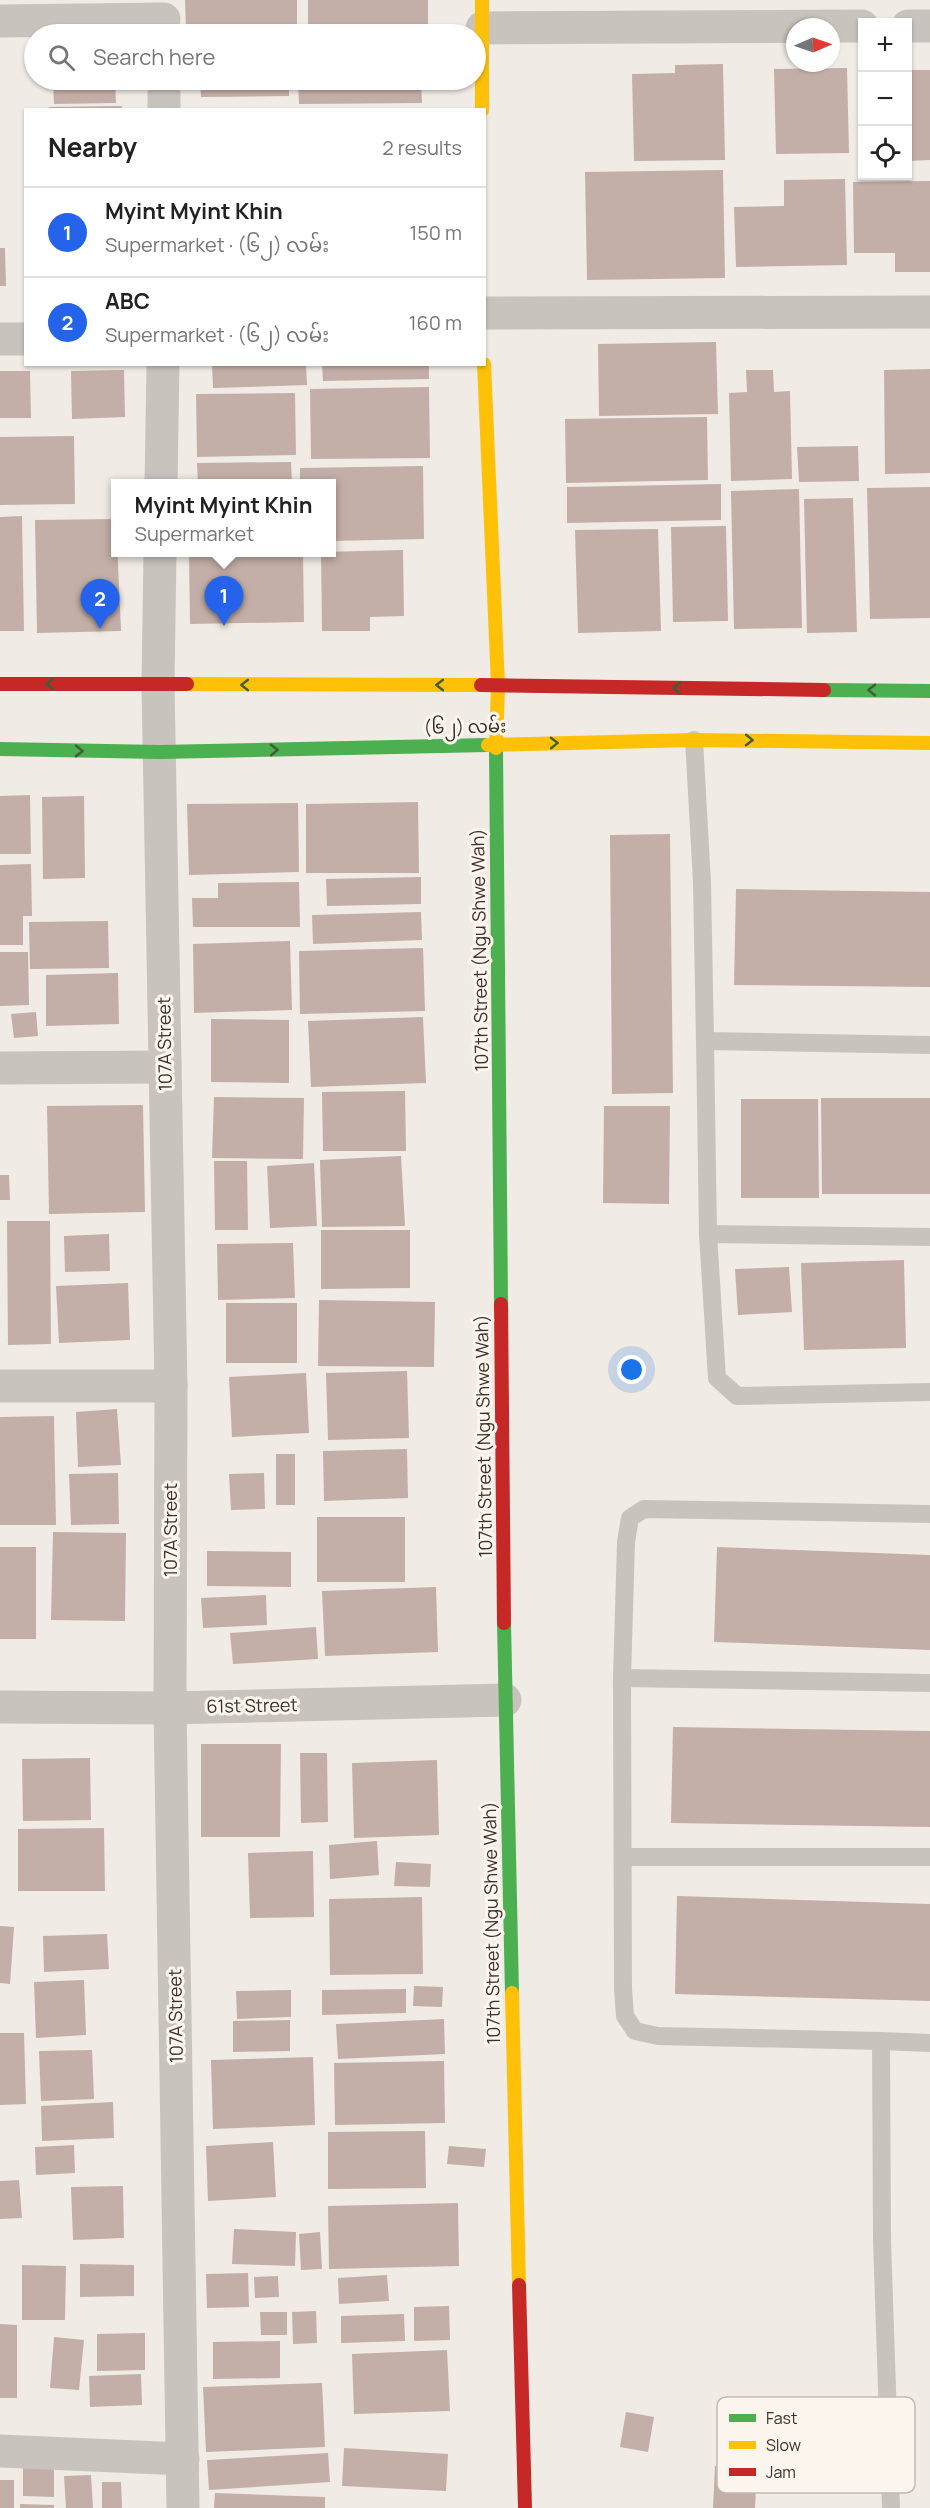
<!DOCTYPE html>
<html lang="en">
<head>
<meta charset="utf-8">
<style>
	body { margin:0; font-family:Manrope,"Noto Sans Myanmar",sans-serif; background:#f6f6f6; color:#222 }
	.controls { position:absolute; right:18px; top:18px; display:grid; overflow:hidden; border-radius:0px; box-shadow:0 2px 4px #0004 }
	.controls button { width:54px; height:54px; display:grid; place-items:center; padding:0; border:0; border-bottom:2px solid #e0e0e0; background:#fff; color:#222; font:30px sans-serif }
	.compass { position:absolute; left:786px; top:18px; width:54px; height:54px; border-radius:50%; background:#fff; box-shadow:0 2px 4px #0004; rotate:88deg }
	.you { position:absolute; left:632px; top:1370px; width:21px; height:21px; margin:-15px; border:4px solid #fff; border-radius:50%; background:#1a73e8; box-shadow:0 0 0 9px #1a73e833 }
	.badge { display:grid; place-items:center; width:39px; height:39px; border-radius:50%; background:#2563eb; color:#fff; font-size:20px; font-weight:700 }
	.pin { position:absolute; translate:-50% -50px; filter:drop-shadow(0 2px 3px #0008) }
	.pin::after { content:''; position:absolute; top:32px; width:21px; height:18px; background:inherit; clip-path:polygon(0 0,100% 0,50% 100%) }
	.popup { position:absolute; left:111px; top:479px; width:225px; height:78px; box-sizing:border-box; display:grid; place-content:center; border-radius:0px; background:#fff; filter:drop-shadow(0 2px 4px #0005); font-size:20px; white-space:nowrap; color:#767676 }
	.popup b { font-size:22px; color:#222 }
	.popup::after { content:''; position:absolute; left:50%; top:100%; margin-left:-12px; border:12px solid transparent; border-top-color:#fff }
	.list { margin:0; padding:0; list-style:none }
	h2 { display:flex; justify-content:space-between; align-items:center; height:78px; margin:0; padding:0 24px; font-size:26px }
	h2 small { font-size:20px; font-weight:400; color:#767676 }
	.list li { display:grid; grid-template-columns:39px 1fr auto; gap:18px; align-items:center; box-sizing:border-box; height:90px; padding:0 24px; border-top:2px solid #e0e0e0 }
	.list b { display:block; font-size:22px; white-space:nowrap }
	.list p { margin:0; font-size:20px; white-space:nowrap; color:#767676 }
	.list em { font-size:20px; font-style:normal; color:#767676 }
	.icon { flex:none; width:33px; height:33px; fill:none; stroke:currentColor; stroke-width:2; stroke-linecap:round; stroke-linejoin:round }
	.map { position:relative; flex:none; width:930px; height:2508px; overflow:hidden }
	.search { position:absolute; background:#fff; box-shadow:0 2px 4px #0004; left:24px; top:24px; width:462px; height:66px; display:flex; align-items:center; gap:15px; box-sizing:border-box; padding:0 21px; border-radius:33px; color:#767676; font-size:22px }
	.panel { position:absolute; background:#fff; box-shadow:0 2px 4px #0004; left:24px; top:108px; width:462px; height:258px; border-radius:0px }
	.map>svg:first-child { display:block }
	.building { fill:#c3afa7 }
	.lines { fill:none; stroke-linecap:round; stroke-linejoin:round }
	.lane { stroke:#c9c3be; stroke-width:18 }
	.street { stroke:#c9c3be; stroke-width:33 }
	.fast { stroke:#4caf50; stroke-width:14 }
	.slow { stroke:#ffc107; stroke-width:14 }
	.jam { stroke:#c62828; stroke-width:14 }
	.oneway { stroke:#415c38 }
	.labels { text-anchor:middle; stroke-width:6; stroke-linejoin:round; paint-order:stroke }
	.street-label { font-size:18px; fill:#3b302b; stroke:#fbf5ee }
	.key { fill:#fbf5ee; stroke:#c1bab4; stroke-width:1.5 }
	.key-label { font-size:16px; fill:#3b302b }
</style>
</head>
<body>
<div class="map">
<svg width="930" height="2508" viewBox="0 0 930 2508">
	<rect width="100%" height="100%" fill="#f0ebe5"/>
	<!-- building -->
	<g class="building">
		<polygon points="185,0 297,0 297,31 186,32"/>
		<polygon points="308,0 428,0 428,25 308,27"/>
		<polygon points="723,64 725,160 634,161 632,74 675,73 675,65"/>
		<polygon points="847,68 849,153 776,154 774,69"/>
		<polygon points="908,70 930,70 930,160 908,161"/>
		<polygon points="53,80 115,80 116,103 54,104"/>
		<polygon points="200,80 289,80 289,96 201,97"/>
		<polygon points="298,80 421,80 422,103 299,104"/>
		<polygon points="122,106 122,110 49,110 49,107"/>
		<polygon points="723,170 725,278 587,280 585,172"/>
		<polygon points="845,179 847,265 736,267 734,207 784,206 784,180"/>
		<polygon points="930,181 930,272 895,272 895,253 854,253 853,182"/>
		<polygon points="0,248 5,248 6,286 0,286"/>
		<polygon points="716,342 718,414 599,416 598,344"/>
		<polygon points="212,364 306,364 307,385 213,388"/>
		<polygon points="322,364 429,364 429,379 323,381"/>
		<polygon points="930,369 930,473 885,474 884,370"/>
		<polygon points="124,370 125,417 72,419 71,371"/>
		<polygon points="746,370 773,370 774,392 790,391 792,479 731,481 729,393 747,392"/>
		<polygon points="0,371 30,371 31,418 0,418"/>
		<polygon points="429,387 430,458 311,459 310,389"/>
		<polygon points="295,393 296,455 197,457 196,394"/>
		<polygon points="707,417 708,480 566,483 565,419"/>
		<polygon points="74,436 75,504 0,505 0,437"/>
		<polygon points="858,446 859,481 799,482 797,447"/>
		<polygon points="291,462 292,484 198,484 197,463"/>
		<polygon points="423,466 424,539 332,541 332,484 300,484 300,468"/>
		<polygon points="721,484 721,520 567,523 567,487"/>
		<polygon points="930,487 930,618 870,619 867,488"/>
		<polygon points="799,489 802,628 734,629 731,491"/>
		<polygon points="853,498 857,632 807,633 804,499"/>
		<polygon points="22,516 24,631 0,631 0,517"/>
		<polygon points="116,519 121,631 37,633 35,520"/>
		<polygon points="726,526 728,621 673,622 671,527"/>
		<polygon points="658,529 661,631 578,633 575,530"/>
		<polygon points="403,550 404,616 370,617 370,631 322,631 321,552"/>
		<polygon points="303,553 304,622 190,624 189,555"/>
		<polygon points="30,795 31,854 0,854 0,796"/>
		<polygon points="84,796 85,878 43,879 42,797"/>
		<polygon points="418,802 419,873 306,873 306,804"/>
		<polygon points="298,803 299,872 189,875 187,804"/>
		<polygon points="670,834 673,1093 612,1094 610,835"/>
		<polygon points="31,864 32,916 23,916 23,945 0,945 0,865"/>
		<polygon points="421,877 421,904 327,906 326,879"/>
		<polygon points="299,882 300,927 193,927 192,898 218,898 218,883"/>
		<polygon points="736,889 930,892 930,987 734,985"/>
		<polygon points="421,912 422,940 313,944 312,915"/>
		<polygon points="108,921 109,968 30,969 29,922"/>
		<polygon points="290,941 292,1010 194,1013 193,944"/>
		<polygon points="423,948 425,1011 300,1014 299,951"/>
		<polygon points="0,952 28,952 29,1005 0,1006"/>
		<polygon points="118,973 119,1024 46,1026 46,975"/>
		<polygon points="36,1012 38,1036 14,1038 11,1014"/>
		<polygon points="423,1017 426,1083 311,1087 308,1021"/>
		<polygon points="211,1019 289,1020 289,1083 211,1082"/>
		<polygon points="405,1091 406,1151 323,1151 322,1092"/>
		<polygon points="214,1097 304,1098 303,1159 212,1158"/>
		<polygon points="821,1098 930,1098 930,1194 822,1194"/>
		<polygon points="741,1099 818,1099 819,1198 741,1198"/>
		<polygon points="143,1105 145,1212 49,1214 47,1106"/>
		<polygon points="604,1106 670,1106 669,1204 603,1203"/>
		<polygon points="401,1156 405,1226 322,1227 320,1160"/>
		<polygon points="214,1161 247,1161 248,1230 215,1230"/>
		<polygon points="314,1163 317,1226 270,1228 267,1166"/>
		<polygon points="0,1175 9,1175 10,1200 0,1200"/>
		<polygon points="7,1221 50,1221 51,1344 8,1345"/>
		<polygon points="321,1230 410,1230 410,1288 321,1289"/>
		<polygon points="109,1234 110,1271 65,1272 64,1236"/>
		<polygon points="293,1243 295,1298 218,1300 217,1244"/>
		<polygon points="904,1260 906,1348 804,1350 801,1263"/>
		<polygon points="789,1267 792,1312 738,1315 735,1269"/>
		<polygon points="128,1283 130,1340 59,1343 56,1286"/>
		<polygon points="319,1300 435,1302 434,1367 318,1366"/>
		<rect x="226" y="1303" width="71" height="60"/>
		<polygon points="407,1371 409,1438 328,1440 326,1373"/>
		<polygon points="306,1373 309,1433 232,1437 229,1377"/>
		<polygon points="117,1409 121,1465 78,1467 76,1412"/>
		<polygon points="54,1416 56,1525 0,1525 0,1417"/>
		<polygon points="407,1449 408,1498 324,1501 323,1451"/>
		<rect x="276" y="1454" width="19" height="51"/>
		<polygon points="118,1473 119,1524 71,1525 69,1474"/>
		<polygon points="264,1473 265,1509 231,1510 229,1474"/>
		<rect x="317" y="1517" width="88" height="65"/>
		<polygon points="53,1532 126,1533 125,1621 51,1620"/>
		<rect x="0" y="1547" width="36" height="92"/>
		<polygon points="717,1547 930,1555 930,1650 714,1642"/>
		<polygon points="207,1551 291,1552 291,1587 207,1586"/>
		<polygon points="436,1587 438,1652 325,1656 322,1591"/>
		<polygon points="266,1595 267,1625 203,1628 201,1598"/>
		<polygon points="316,1627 318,1659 233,1664 230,1633"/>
		<polygon points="673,1727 930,1731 930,1827 671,1823"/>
		<polygon points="201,1744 281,1744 280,1837 201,1837"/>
		<polygon points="300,1753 327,1753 328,1822 301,1823"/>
		<polygon points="90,1758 91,1820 23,1821 22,1759"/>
		<polygon points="437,1760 439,1835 354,1838 352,1763"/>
		<polygon points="104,1828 105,1891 18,1891 18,1829"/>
		<polygon points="377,1841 379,1875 330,1879 329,1845"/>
		<polygon points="313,1851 314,1917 250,1918 248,1853"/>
		<polygon points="396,1862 431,1864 430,1887 394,1886"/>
		<polygon points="677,1896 930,1904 930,2001 675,1994"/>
		<polygon points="422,1897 423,1974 330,1975 329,1899"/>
		<polygon points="0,1926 14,1927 10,1984 0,1983"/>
		<polygon points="107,1934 109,1969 44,1972 43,1936"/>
		<polygon points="84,1980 86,2035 36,2038 34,1982"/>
		<polygon points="414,1986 443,1987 442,2007 413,2006"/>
		<polygon points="406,1989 406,2013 322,2015 322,1990"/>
		<polygon points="291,1990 291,2017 237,2019 236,1991"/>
		<polygon points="444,2019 445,2054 338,2059 336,2024"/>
		<polygon points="290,2020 290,2051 233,2052 233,2021"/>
		<polygon points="0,2033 24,2033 26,2104 0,2105"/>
		<polygon points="92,2050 94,2099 41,2101 39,2051"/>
		<polygon points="313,2057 315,2125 213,2129 211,2060"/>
		<polygon points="444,2061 445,2123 335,2125 334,2063"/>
		<polygon points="113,2102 114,2138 42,2141 41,2106"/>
		<polygon points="425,2131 426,2188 328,2189 328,2132"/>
		<polygon points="273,2142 276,2197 208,2201 206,2146"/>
		<polygon points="74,2145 75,2173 36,2175 35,2147"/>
		<polygon points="449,2146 486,2149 484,2167 447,2164"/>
		<polygon points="19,2180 22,2218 0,2219 0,2181"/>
		<polygon points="123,2186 124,2238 73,2240 71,2187"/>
		<polygon points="458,2203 459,2266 329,2269 328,2206"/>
		<polygon points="234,2229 296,2232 295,2266 232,2264"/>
		<polygon points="320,2232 322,2269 301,2270 299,2234"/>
		<polygon points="80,2264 134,2265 134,2296 80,2297"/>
		<polygon points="22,2265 66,2266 65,2320 22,2320"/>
		<polygon points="248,2273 249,2307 207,2308 206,2274"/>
		<polygon points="387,2275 389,2301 339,2304 338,2278"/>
		<polygon points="278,2276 279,2297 255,2298 254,2277"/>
		<polygon points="449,2306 450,2340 414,2341 414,2307"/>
		<polygon points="316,2311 317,2343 293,2344 292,2312"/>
		<polygon points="260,2312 287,2312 287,2335 261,2335"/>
		<polygon points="404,2314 405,2341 341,2343 341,2316"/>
		<polygon points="0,2324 17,2325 17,2398 0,2398"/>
		<polygon points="145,2333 145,2370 97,2371 97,2334"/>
		<polygon points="54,2337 84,2340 79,2390 50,2388"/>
		<polygon points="280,2341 280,2378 213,2379 213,2342"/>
		<polygon points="447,2350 450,2411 354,2414 352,2354"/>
		<polygon points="141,2374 142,2405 90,2407 89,2376"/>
		<polygon points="322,2383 325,2447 206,2452 203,2387"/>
		<polygon points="626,2412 654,2417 648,2452 620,2447"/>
		<polygon points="344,2448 448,2454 446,2491 342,2486"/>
		<polygon points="328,2453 330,2482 209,2490 207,2460"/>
		<polygon points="715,2466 757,2467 755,2508 713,2508"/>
		<polygon points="23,2468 54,2469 54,2497 23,2496"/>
		<polygon points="91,2475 93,2508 66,2508 64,2476"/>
		<rect x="0" y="2480" width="14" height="28"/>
		<polygon points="102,2482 121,2482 122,2508 102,2508"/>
		<polygon points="215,2493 325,2497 325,2508 214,2508"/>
		<polygon points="20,2504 54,2505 54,2508 20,2508"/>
	</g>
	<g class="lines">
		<!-- lane -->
		<g class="lane">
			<polyline points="694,740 702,882 705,1041 930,1045"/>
			<polyline points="705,1041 708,1234 717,1378 737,1396 930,1392"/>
			<polyline points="708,1234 930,1237"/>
			<polyline points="622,1678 930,1683"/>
			<polyline points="624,1857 930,1857"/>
			<polyline points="881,2041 658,2036 635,2031 625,2016 623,1989 622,1678 626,1542 630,1518 644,1509 930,1514"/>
			<polyline points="891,2508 882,2240 881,2041 930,2043"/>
		</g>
		<!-- street -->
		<g class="street">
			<polyline points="0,21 164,19"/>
			<polyline points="908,26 930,26"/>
			<polyline points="482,28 862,26"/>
			<polyline points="164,80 164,110"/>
			<polyline points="484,313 930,312"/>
			<polyline points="0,339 26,339"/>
			<polyline points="161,484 163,364"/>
			<polyline points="160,552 158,684 171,1386 170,1708 183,2508"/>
			<polyline points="0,1068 165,1067"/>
			<polyline points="0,1386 171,1386"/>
			<polyline points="0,1707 170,1708 505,1700"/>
			<polyline points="0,2451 183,2459"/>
		</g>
		<!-- fast -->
		<g class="fast">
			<polyline points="824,690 930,691"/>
			<polyline points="496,748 501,1304"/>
			<polyline points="0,749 160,752 488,745"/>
			<polyline points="504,1623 512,1993"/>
		</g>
		<!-- slow -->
		<g class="slow">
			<polyline points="482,0 482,110"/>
			<polyline points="484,364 498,685 496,748"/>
			<polyline points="187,684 481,685"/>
			<polyline points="488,745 694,740 930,743"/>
			<polyline points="512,1993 519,2285"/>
		</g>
		<!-- jam -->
		<g class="jam">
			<polyline points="0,684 187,684"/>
			<polyline points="481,685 824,690"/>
			<polyline points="501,1304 504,1623"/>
			<polyline points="519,2285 525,2508"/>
		</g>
	</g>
	<!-- one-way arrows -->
	<defs><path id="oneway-chevron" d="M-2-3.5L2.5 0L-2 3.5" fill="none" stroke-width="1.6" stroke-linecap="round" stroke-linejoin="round" transform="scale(1.5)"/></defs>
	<g class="oneway">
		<use href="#oneway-chevron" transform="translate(50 684) rotate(-180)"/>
		<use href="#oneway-chevron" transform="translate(245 685) rotate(-180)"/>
		<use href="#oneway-chevron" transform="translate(440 685) rotate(-180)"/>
		<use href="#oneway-chevron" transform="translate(677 688) rotate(-179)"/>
		<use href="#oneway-chevron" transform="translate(872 690) rotate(-179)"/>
		<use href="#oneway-chevron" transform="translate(749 740) rotate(1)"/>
		<use href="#oneway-chevron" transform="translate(554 743) rotate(-1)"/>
		<use href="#oneway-chevron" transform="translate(274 750) rotate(-1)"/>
		<use href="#oneway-chevron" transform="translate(79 751) rotate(1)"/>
	</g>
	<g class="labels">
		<!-- street labels -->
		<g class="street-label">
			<text transform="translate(465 727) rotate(-1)" y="6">(၆၂) လမ်း</text>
			<text transform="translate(480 950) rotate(-91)" y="6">107th Street (Ngu Shwe Wah)</text>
			<text transform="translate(165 1044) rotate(-91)" y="6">107A Street</text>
			<text transform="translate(484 1436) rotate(-91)" y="6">107th Street (Ngu Shwe Wah)</text>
			<text transform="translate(171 1530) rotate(-90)" y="6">107A Street</text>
			<text transform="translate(252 1706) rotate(-1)" y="6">61st Street</text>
			<text transform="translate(492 1923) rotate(-91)" y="6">107th Street (Ngu Shwe Wah)</text>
			<text transform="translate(176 2016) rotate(-91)" y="6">107A Street</text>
		</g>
	</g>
	<!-- legend -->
	<rect x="717" y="2397" width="198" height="96" rx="9" class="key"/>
	<rect x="729" y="2414" width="27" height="8" fill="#4caf50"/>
	<rect x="729" y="2441" width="27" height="8" fill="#ffc107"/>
	<rect x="729" y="2468" width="27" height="8" fill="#c62828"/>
	<g class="key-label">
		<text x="766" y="2424">Fast</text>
		<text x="766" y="2451">Slow</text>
		<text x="766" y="2478">Jam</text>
	</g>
</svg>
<div class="controls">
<button>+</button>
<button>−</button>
<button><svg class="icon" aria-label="locate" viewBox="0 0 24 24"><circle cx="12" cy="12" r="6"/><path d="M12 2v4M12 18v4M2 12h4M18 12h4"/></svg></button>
</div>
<svg class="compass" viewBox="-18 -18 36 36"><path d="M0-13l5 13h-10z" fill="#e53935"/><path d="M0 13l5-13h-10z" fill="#767676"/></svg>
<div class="you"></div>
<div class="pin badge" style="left:224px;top:626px">1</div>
<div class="popup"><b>Myint Myint Khin</b>Supermarket</div>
<div class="pin badge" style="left:100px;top:629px">2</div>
<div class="search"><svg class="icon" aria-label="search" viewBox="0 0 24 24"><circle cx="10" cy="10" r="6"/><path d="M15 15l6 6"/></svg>Search here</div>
<section class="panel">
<h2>Nearby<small>2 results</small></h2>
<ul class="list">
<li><span class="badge">1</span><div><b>Myint Myint Khin</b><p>Supermarket · (၆၂) လမ်း</p></div><em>150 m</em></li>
<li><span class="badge">2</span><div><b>ABC</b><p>Supermarket · (၆၂) လမ်း</p></div><em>160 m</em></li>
</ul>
</section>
</div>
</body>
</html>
